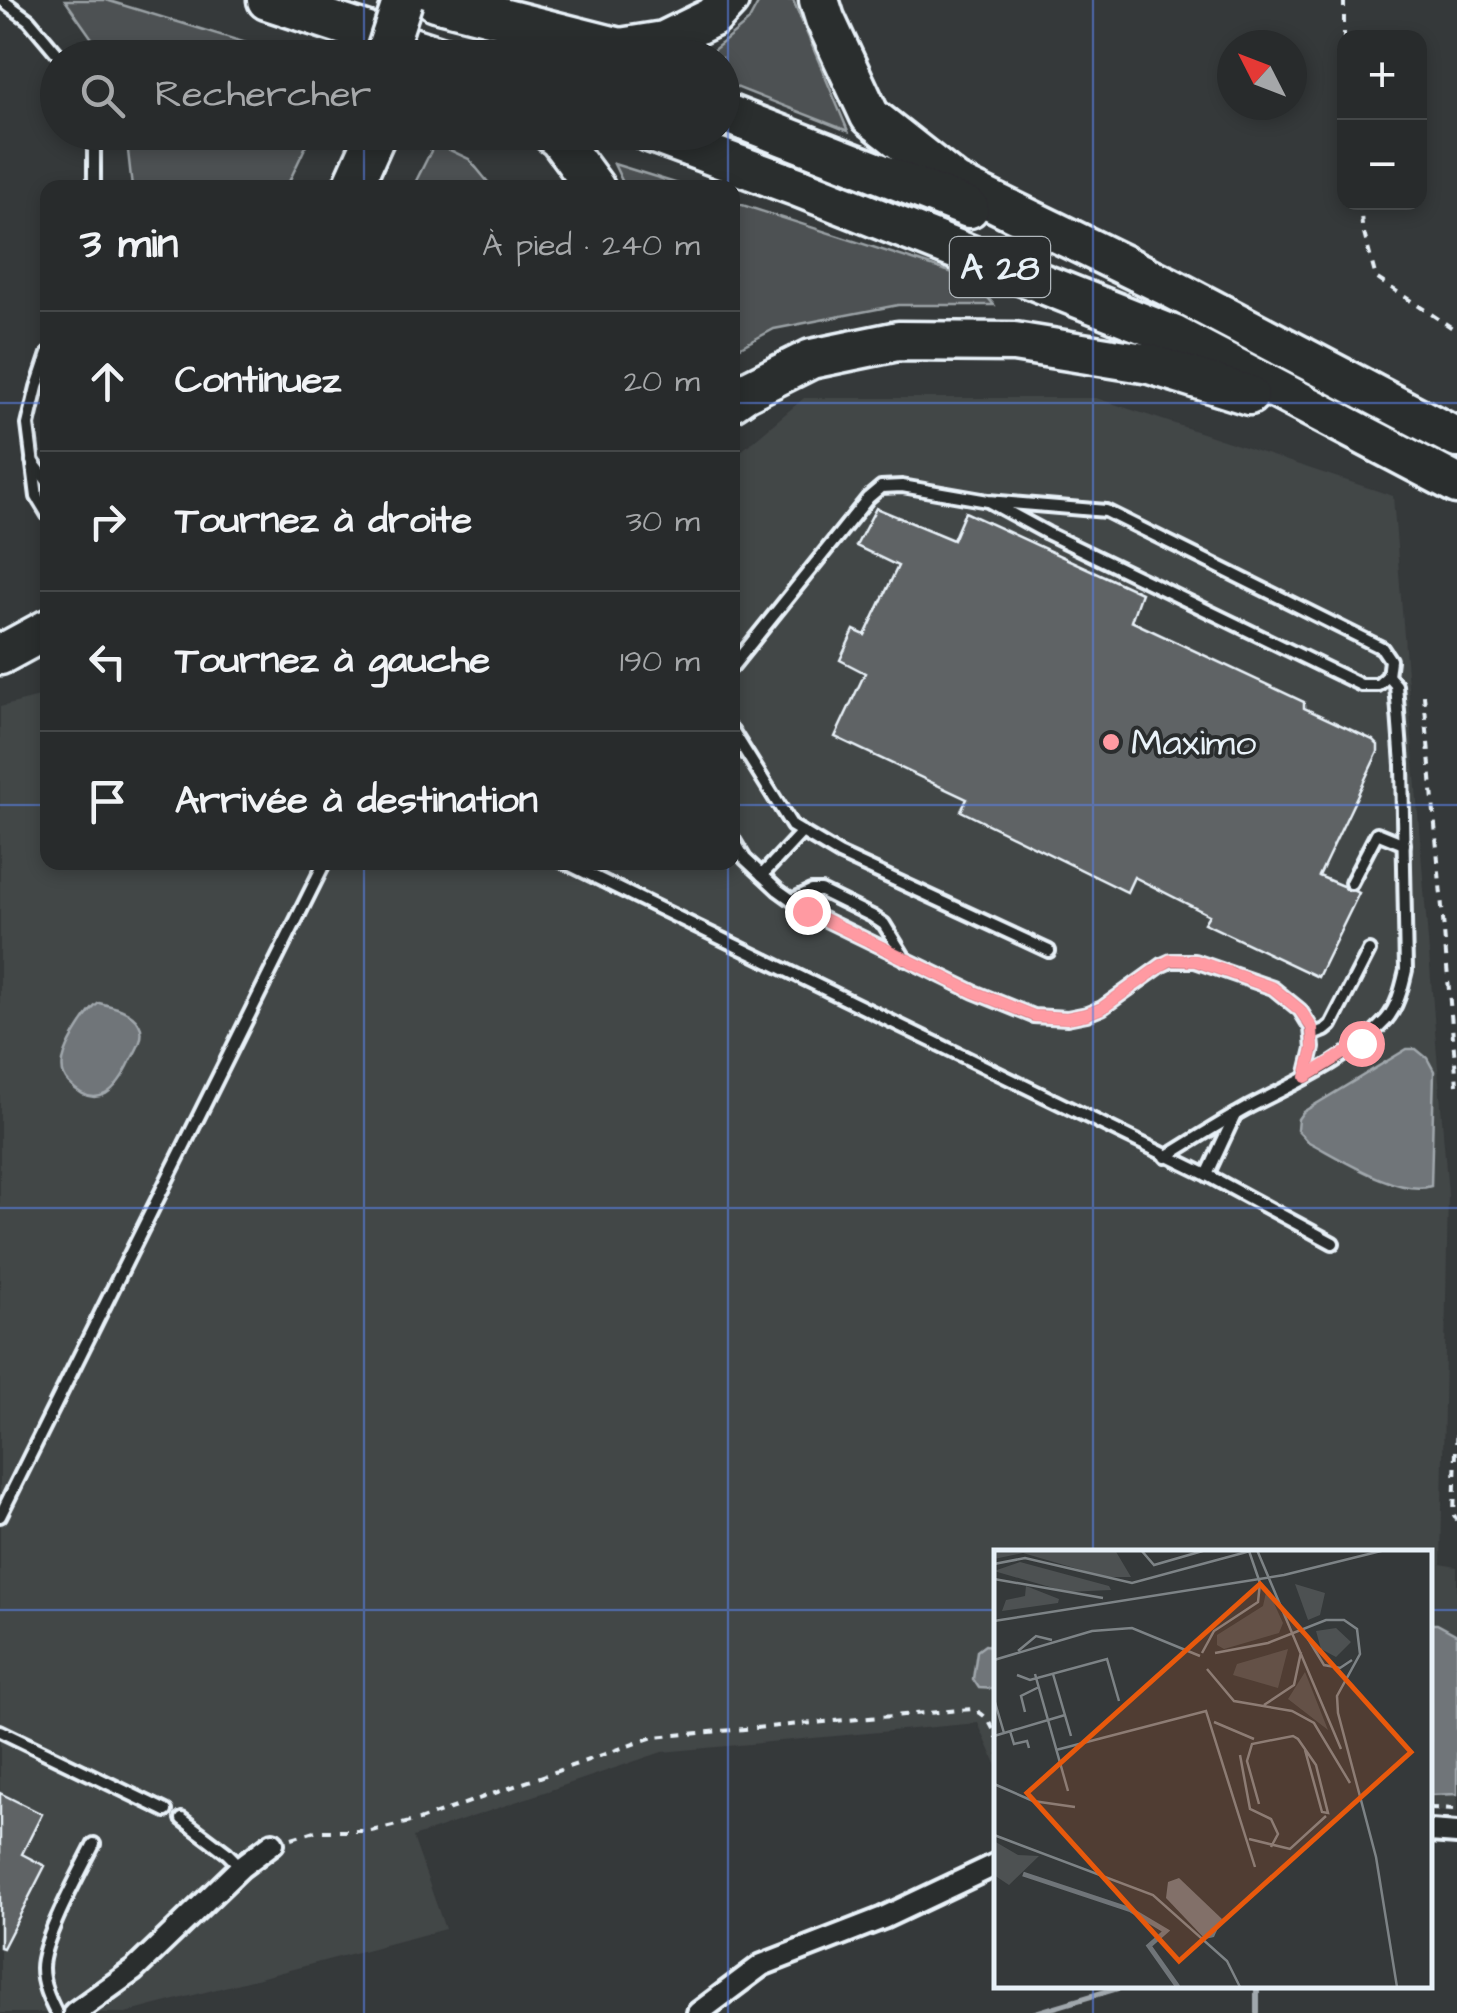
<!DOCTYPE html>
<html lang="fr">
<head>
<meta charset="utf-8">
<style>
	body { margin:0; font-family:"Architects Daughter",sans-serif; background:#343738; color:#f1f3f6 }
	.controls { position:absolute; right:30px; top:30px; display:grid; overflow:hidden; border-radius:20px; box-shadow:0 5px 15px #0003 }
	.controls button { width:90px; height:90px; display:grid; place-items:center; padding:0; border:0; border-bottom:2px solid #444748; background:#282b2c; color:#f1f3f6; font:50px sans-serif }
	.compass { position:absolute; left:1217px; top:30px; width:90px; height:90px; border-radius:50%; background:#282b2c; box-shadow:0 5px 15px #0003; rotate:312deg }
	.stop { position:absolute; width:30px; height:30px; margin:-22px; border:8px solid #ff9aa2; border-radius:50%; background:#fff }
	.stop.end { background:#ff9aa2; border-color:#fff; box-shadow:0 2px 10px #0008 }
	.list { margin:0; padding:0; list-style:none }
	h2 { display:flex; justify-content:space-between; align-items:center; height:130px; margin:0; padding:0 40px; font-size:42px }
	h2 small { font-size:32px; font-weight:400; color:#a5a7a9 }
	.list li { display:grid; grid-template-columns:65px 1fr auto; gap:30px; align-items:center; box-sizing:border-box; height:140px; padding:0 40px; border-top:2px solid #444748 }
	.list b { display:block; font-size:38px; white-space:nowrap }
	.list em { font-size:32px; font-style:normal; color:#a5a7a9 }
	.icon { flex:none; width:55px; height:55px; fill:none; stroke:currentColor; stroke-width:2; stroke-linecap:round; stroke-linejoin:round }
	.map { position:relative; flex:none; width:1457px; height:2013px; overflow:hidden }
	.search { position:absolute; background:#282b2c; box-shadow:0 5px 15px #0003; left:40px; top:40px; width:700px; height:110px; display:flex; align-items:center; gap:25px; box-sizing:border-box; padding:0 35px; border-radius:55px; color:#a5a7a9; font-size:38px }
	.panel { position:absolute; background:#282b2c; box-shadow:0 5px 15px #0003; left:40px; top:180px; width:700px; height:690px; border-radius:20px }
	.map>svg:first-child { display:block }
	.built { fill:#424647 }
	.green { fill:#4d5152; stroke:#9aa1a5; stroke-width:2.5 }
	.water { fill:#707579; stroke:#a0a7ac; stroke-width:2.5 }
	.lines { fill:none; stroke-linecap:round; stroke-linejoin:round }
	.stream { stroke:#a0a7ac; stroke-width:6 }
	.building { fill:#5f6365; stroke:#e8f1f8; stroke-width:2.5 }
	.service-casing { stroke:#e8f1f8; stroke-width:18 }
	.minor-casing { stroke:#e8f1f8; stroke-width:28 }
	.motorway-casing { stroke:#e8f1f8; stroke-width:45 }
	.path { stroke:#e8f1f8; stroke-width:4; stroke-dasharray:8 8; stroke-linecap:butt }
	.service { stroke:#2a2d2e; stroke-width:10 }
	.minor { stroke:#2a2d2e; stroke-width:20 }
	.motorway { stroke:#2a2d2e; stroke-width:38 }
	.motorway-bridge-casing { stroke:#e8f1f8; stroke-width:45; stroke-linecap:butt }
	.motorway-bridge { stroke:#2a2d2e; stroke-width:38 }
	.route { stroke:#ff9aa2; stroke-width:12 }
	.grid { fill:none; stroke:#5a7fe2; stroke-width:2.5; stroke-opacity:0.55 }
	.poi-dot { fill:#ff9aa2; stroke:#2a2d2e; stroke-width:4 }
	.labels { text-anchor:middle; stroke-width:8; stroke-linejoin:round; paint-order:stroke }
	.shield { fill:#2a2d2e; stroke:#afb6bb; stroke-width:2.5 }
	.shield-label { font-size:35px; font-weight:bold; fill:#e8f1f8 }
	.poi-label { font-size:38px; fill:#e8f1f8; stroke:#2a2d2e; text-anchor:start }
	.inset-river { fill:none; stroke:#707579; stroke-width:5 }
	.inset-road { fill:none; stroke:#7d8386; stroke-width:2.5 }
	.view { fill:#e8590c; fill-opacity:0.15; stroke:#e8590c; stroke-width:5 }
	.inset-edge { fill:none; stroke:#e8f1f8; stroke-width:5 }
</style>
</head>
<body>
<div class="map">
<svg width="1457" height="2013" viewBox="0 0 1457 2013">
	<rect width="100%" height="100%" fill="#35393a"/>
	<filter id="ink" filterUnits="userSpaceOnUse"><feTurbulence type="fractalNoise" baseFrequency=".01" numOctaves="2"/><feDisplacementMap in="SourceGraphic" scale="20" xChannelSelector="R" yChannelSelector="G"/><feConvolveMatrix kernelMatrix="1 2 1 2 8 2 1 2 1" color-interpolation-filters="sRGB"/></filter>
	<g filter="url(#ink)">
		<!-- built -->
		<polygon class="built" points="804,398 1096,398 1393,496 1448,1195 1441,1564 1457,1567 1457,1812 1430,1811 1430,1553 997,1553 997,1766 978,1723 662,1752 413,1837 445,1929 126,2013 0,2013 0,707 47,695 48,862 732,862 733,458"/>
		<!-- green -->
		<g class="green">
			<polygon points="65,0 106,0 286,55 287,57 105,57"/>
			<polygon points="760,0 793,0 848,131 723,82 722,58 705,57 748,22"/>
			<polygon points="126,133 126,132 312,133 286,188 132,187"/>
			<polygon points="435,143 469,159 492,187 413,187"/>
			<polygon points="614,164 688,187 625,187"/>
			<polygon points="733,202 972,279 994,305 898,305 774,329 733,351"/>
		</g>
		<!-- water -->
		<g class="water">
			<path d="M99 1003C112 1006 133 1011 139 1024 146 1035 137 1049 131 1060 118 1088 98 1114 69 1083 61 1075 61 1065 65 1054 70 1040 87 1011 99 1003Z"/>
			<path d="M1407 1049H1416L1427 1058 1434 1071 1431 1186C1398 1197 1338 1157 1307 1141L1297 1130 1298 1119 1303 1112Z"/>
			<polygon points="1430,1624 1437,1624 1457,1635 1457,1794 1430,1795"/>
			<polygon points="985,1645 997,1647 997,1689 979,1688 973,1679 977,1651"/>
		</g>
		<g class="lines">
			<!-- stream -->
			<g class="stream">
				<polyline points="1035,2013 1125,1986"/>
				<polyline points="1257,2013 1257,1986"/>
			</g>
		</g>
		<!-- building -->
		<g class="building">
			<polygon points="876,508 953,540 965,512 1141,593 1131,621 1304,702 1304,708 1373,740 1378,745 1378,752 1319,876 1359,893 1318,977 1204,923 1209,915 1134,877 1127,892 961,811 967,799 835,737 865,673 840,660 854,630 865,635 898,566 856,546"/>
			<polygon points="0,1793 42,1814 22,1854 45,1866 3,1948 0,1947"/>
		</g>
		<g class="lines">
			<defs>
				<g id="service">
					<polyline points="2,0 29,20 61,58"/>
					<polyline points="94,132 94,188"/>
					<polyline points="48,354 37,387 28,425 37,497 48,515"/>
					<polyline points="32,461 48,482"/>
					<polyline points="732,667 868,498 881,487 902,486 988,501 1106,511 1382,648 1390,660 1388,676 1378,685 1361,685 1047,533 988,501"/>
					<polyline points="732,730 792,826 839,854 1049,951"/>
					<polyline points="732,837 745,859 778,890 807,911 974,992 1033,1016 1067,1018 1087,1014 1102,1008 1162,965 1171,961 1195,961 1273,988 1300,1010 1311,1028 1313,1048 1306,1077"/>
					<polyline points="564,862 1207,1175 1333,1243"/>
					<polyline points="762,875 802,832"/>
					<polyline points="1351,883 1377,833 1404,844"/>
					<polyline points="792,900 811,891 821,891 872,916 884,924 906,960"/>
					<polyline points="1312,1035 1325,1030 1331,1025 1369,951"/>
					<path d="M1166 1157C1193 1140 1220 1123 1247 1108 1295 1083 1349 1060 1386 1020 1398 1006 1402 987 1406 970L1402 765 1396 685 1388 676"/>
					<polyline points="1207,1175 1235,1115"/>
					<polyline points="0,1516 325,862"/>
					<polyline points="0,1731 166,1811"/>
					<polyline points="182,1819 227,1853 241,1867"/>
					<path d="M56 2013C49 1999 42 1984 42 1968 42 1940 80 1872 94 1844"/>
				</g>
				<g id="minor">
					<polyline points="1430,1831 1457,1833"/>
					<polyline points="74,2013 134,1970 241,1867 273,1843"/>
					<polyline points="698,2013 762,1965 883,1918 997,1864"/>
				</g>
				<g id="motorway">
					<polyline points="267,0 445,58"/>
					<polyline points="819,0 825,19 870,116 955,183 1167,286 1457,438"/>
					<polyline points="435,1 620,48 664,41 713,17 729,0"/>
					<polyline points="722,112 969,208"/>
					<polyline points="550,132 559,139 595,188"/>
					<polyline points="649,132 798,187 1175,336 1457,484"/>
					<polyline points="352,188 377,132"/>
					<polyline points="732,401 745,392 811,359 898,341 1014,342 1150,364 1249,395"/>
					<polyline points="0,655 48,629"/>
				</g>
			</defs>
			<!-- service casing -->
			<use href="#service" class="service-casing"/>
			<!-- minor casing -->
			<use href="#minor" class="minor-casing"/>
			<!-- motorway casing -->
			<use href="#motorway" class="motorway-casing"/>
			<!-- path -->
			<g class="path">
				<polyline points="1344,0 1344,46"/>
				<polyline points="1360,202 1362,226 1376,278 1457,331"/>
				<polyline points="1424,695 1457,1085"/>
				<polyline points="1457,1419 1454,1515 1457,1520"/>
				<polyline points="1430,1808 1457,1809"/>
				<path d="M292 1838 315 1831H371L419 1820 653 1737 972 1709C988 1715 991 1724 997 1738"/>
			</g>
			<!-- service -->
			<use href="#service" class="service"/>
			<!-- minor -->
			<use href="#minor" class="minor"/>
			<!-- motorway -->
			<use href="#motorway" class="motorway"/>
			<defs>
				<polyline id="motorway-bridge" points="384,58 403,0"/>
			</defs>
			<!-- motorway-bridge casing -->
			<use href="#motorway-bridge" class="motorway-bridge-casing"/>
			<!-- motorway-bridge -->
			<use href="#motorway-bridge" class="motorway-bridge"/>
		</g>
	</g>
	<g class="lines" filter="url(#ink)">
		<!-- route -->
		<polyline class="route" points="807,911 974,992 1034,1016 1067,1018 1087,1014 1102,1008 1162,965 1171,960 1196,961 1273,988 1300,1010 1312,1028 1313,1048 1306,1077 1361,1043"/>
	</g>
	<!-- grid -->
	<path class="grid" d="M364 0V58M728 0V188M1093 0V1553M364 132V188M0 403H48M732 403H1457M0 805H48M732 805H1457M364 862V2013M728 862V2013M0 1208H1457M0 1610H997M1430 1610H1457M1093 1986V2013"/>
	<!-- markers -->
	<circle class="poi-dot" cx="1111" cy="742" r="10"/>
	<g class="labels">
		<!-- shield labels -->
		<rect class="shield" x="950" y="237" width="100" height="60" rx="8"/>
		<g class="shield-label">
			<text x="1000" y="279">A 28</text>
		</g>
		<!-- poi labels -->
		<g class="poi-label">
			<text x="1131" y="755">Maximo</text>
		</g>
	</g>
	<!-- overview -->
	<g transform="translate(994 1550)">
		<rect width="438" height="438" fill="#35393a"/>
		<path d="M0 0H121L137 27H111L29 3 0 9ZM26 12 115 36 117 40 73 42 0 21ZM301 34 331 43 326 65 314 70ZM32 36 65 49 64 53 8 61 12 50 31 46ZM273 38 289 73 285 83 230 99 223 95V85L269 56ZM342 78 357 92 342 107 327 99 322 81ZM294 99 284 138 239 125 243 114ZM311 122 334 180 294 149ZM0 291 24 305 45 306 15 335 0 325Z" fill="#4d5152"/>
		<path d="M185 328 228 369 220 387 211 389 172 348 174 332Z" fill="#707579"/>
		<path class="inset-river" d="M29 324 137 360 172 381 155 396 184 437"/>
		<path class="inset-road" d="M147 0 160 15 212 0M263 0 347 199M0 14 31 8 138 33 260 0M0 29 109 48M0 71 290 25 391 0M311 84 330 115 346 118 358 110M24 101 42 86 58 90M208 103 220 81 264 52 266 33 255 1M221 103 274 93 332 70H350L363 79 366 104 343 146 344 163 382 307 403 437M0 110 98 81 138 78 206 106M213 119 240 151 298 161 320 173 356 233M41 124 74 241M59 124 77 186M23 125 36 130 113 109 125 151M0 149 10 183M270 155 300 135 307 102M31 162 27 146 45 137M220 172 260 189M16 181 20 194 33 191 35 198M0 186 71 165M62 200 212 161 261 317M246 205 256 259 277 269 284 284 277 297M0 234 39 251 81 257M265 254 253 211 258 194 299 186 304 189 322 215 334 263 328 262 311 200M0 285 159 345 233 411 246 437M255 289 296 299 332 266"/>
		<path class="view" d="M266 34 417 202 185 411 33 243Z"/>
		<rect width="438" height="438" class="inset-edge"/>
	</g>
</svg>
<div class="controls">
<button>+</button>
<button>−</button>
</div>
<svg class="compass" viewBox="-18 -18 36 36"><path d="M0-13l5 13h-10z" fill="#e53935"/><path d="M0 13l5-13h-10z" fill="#a5a7a9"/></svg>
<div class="stop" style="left:1361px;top:1043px"></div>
<div class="stop end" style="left:807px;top:911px"></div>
<div class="search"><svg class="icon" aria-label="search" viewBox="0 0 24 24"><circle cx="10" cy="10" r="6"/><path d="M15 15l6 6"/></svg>Rechercher</div>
<section class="panel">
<h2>3 min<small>À pied · 240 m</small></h2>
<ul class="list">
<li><svg class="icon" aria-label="ahead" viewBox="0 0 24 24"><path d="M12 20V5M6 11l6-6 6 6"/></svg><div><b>Continuez</b></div><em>20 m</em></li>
<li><svg class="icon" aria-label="right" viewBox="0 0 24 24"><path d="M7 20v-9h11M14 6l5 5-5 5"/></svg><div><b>Tournez à droite</b></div><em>30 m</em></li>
<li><svg class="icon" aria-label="left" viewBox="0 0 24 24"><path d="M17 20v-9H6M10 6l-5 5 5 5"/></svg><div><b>Tournez à gauche</b></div><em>190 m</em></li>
<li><svg class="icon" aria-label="arrive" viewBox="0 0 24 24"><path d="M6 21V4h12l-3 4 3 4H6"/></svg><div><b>Arrivée à destination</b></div></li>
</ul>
</section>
</div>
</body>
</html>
